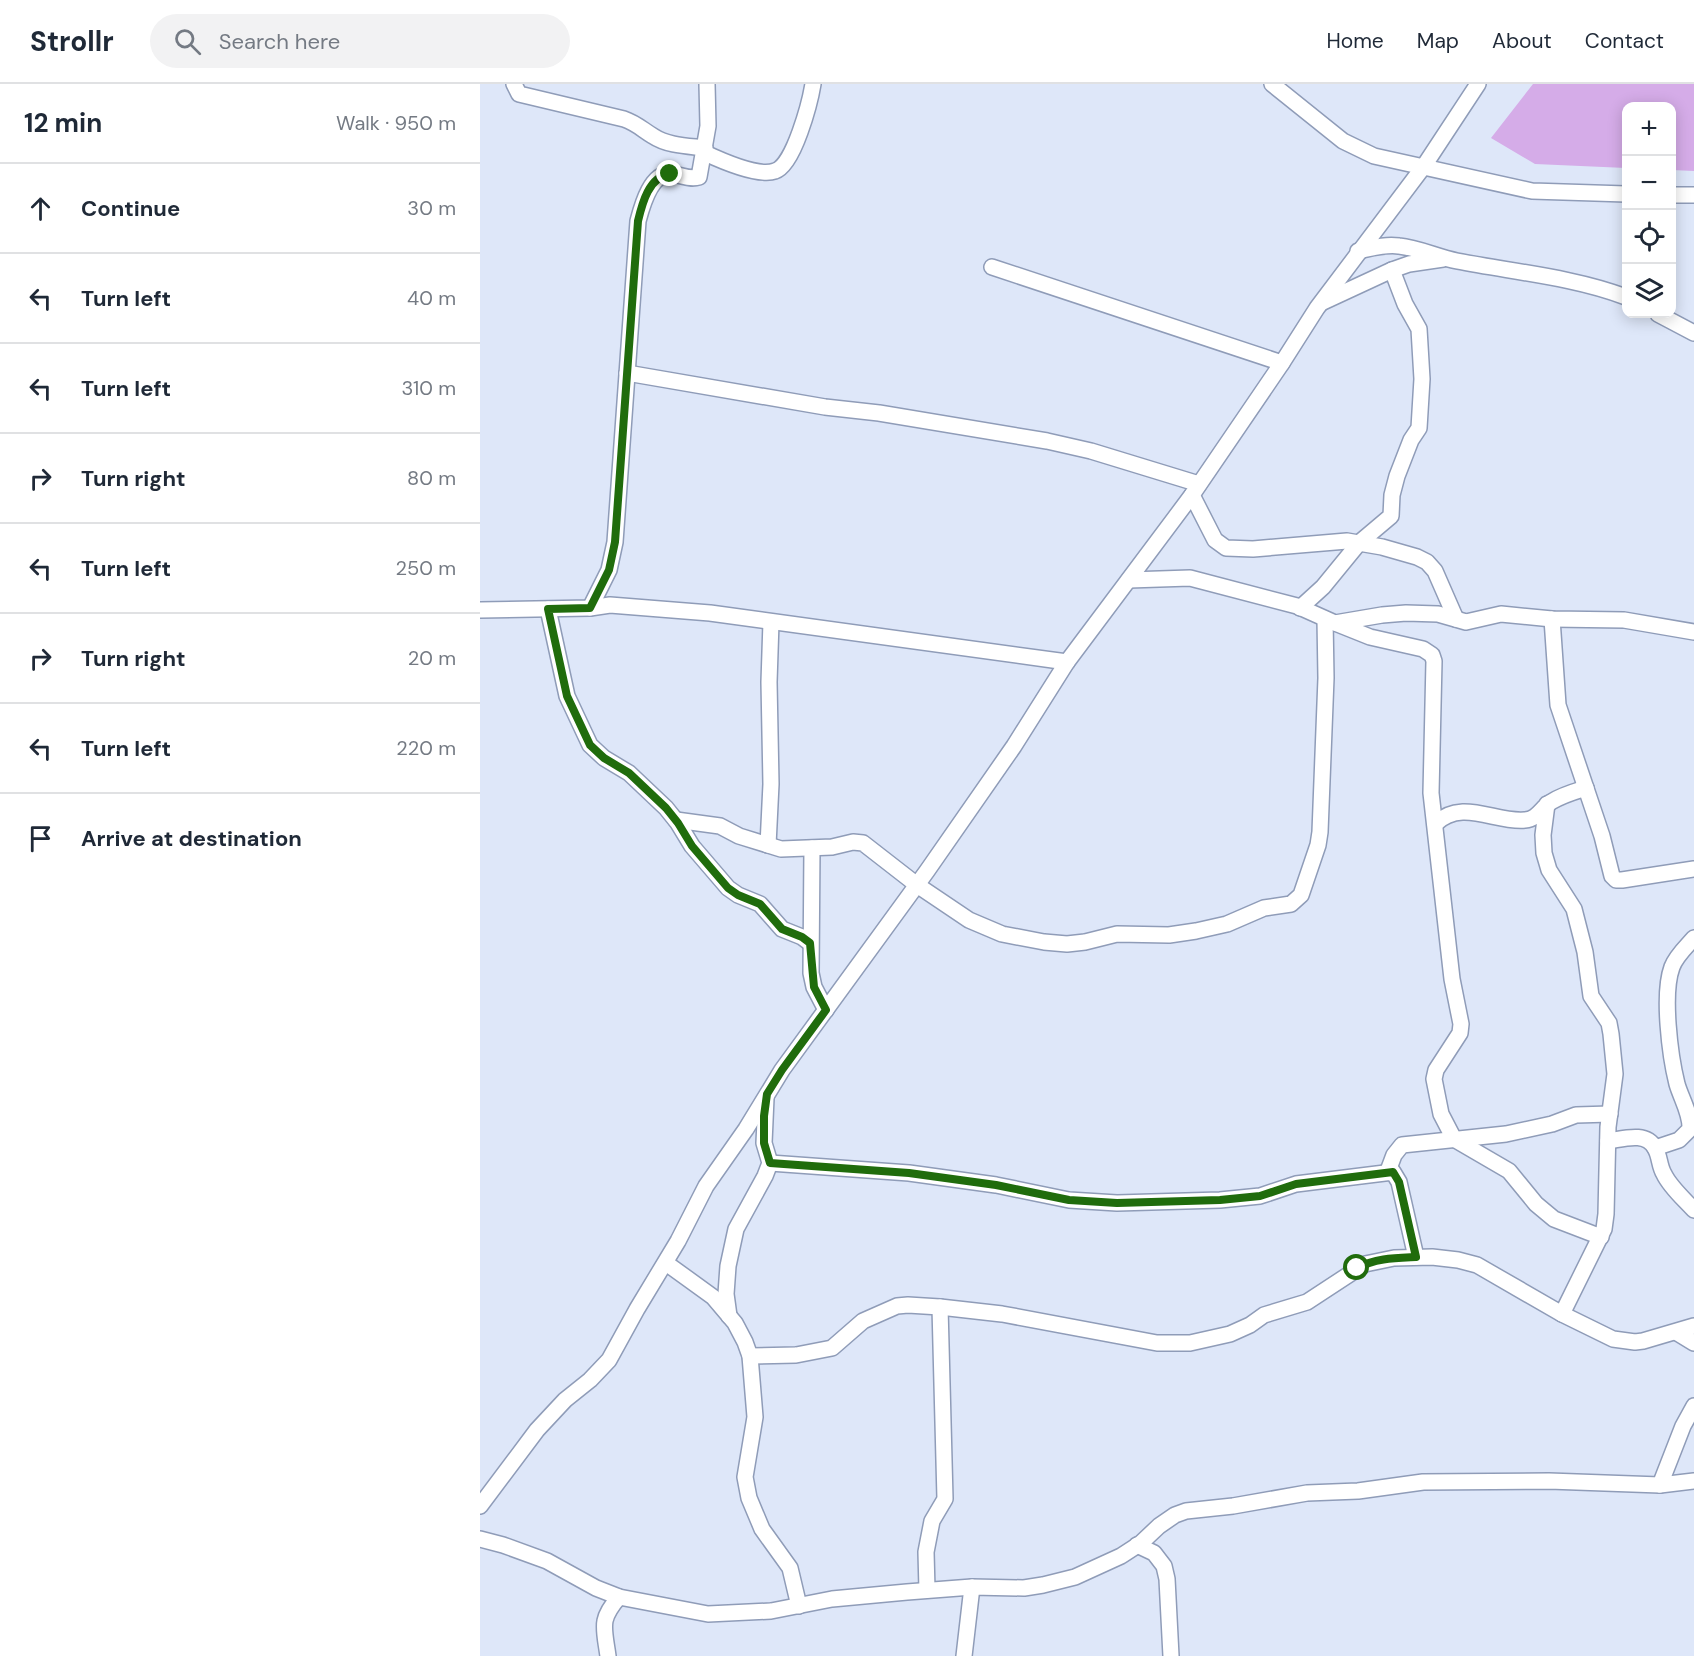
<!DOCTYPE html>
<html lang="en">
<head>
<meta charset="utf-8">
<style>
	body { margin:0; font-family:"DM Sans",sans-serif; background:#f2f2f3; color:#1f2937 }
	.controls { position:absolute; right:18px; top:18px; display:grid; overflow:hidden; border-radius:12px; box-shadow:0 3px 15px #0003 }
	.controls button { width:54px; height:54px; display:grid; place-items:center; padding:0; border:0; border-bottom:2px solid #e0e1e3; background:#fff; color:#1f2937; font:30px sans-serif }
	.stop { position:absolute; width:18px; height:18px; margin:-14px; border:4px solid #206c0c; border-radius:50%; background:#fff }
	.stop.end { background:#206c0c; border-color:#fff; box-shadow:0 2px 6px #0008 }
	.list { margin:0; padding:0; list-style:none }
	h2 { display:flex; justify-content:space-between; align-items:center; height:78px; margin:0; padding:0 24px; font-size:26px }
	h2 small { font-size:20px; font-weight:400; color:#747a83 }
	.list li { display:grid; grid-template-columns:39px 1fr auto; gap:18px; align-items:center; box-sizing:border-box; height:90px; padding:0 24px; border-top:2px solid #e0e1e3 }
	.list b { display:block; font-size:22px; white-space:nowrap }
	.list em { font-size:20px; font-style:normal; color:#747a83 }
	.icon { flex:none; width:33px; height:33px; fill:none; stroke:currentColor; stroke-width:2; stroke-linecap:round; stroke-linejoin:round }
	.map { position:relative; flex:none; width:1214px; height:1572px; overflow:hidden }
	header { display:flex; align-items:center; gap:36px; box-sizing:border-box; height:84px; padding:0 30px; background:#fff; border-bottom:2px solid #e0e1e3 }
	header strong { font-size:28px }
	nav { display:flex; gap:33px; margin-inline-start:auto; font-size:21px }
	.search { width:420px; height:54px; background:#f2f2f3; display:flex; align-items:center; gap:15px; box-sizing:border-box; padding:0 21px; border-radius:33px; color:#747a83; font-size:22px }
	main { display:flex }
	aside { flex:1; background:#fff }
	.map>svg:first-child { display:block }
	.green { fill:#d5ace8 }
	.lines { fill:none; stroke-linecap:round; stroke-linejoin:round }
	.street-casing { stroke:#8f9cb8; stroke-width:18 }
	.street { stroke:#fff; stroke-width:15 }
	.route { stroke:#206c0c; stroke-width:8 }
</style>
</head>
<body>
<header>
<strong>Strollr</strong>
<div class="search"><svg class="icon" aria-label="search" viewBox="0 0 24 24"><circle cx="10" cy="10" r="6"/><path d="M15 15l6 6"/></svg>Search here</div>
<nav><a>Home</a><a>Map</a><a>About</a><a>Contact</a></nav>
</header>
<main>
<aside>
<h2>12 min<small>Walk · 950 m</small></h2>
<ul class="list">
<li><svg class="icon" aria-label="ahead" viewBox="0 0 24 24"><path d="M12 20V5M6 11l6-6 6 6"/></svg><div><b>Continue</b></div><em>30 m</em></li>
<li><svg class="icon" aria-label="left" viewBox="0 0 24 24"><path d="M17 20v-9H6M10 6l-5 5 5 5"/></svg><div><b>Turn left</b></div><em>40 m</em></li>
<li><svg class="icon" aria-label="left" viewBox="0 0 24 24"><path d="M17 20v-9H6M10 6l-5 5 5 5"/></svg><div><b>Turn left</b></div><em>310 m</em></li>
<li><svg class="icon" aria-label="right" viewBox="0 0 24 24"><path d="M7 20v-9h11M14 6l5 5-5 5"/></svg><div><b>Turn right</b></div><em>80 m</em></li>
<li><svg class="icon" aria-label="left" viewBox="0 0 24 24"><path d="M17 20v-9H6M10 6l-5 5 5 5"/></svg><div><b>Turn left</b></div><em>250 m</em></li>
<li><svg class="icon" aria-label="right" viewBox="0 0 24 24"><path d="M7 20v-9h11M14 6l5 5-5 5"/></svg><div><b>Turn right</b></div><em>20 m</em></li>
<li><svg class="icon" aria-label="left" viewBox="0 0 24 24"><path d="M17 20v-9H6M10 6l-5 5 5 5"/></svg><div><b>Turn left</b></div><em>220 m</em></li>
<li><svg class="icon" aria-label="arrive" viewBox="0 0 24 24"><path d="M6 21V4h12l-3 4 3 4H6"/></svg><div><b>Arrive at destination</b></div></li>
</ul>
</aside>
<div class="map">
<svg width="1214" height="1572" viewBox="0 0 1214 1572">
	<rect width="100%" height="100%" fill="#dee7f9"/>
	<!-- green -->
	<polygon class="green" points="1053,0 1214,0 1214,87 1192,86 1192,22 1146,22 1146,84 1055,80 1011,54"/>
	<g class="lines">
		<defs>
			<g id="street">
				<path d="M34 0 39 10 144 35C156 39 163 46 173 52 188 62 209 62 225 64"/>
				<polyline points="792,0 863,57 894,72 1052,107 1146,110"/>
				<path d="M225 69C240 76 278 93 295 87 314 81 330 18 333 0"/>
				<polyline points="1192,111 1214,111"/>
				<path d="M878 167C892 164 905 160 919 162 939 164 957 173 977 177 1033 188 1093 193 1146 213"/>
				<polyline points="512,183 802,279"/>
				<polyline points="843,218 912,186 929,180 963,175"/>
				<polyline points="1178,230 1214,249"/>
				<polyline points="147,289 345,323 399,329 567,357 611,367 719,400"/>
				<polyline points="712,411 735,456 746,464 773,465 867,457 902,463 937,473 947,478 955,487 976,535"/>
				<polyline points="649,496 710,494 817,522 855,539 902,531 926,529 958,530 986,538 1021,530 1072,535 1144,536 1214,548"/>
				<path d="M110 524 129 486 135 458 158 137C162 122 171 87 192 90 202 91 209 96 219 93L228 42 227 0"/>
				<polyline points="820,524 843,503 879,459 911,432 912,411 917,392 931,356 939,344 942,295 939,245 925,220 912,186"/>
				<polyline points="68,525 87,612 110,661 124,674 149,689 186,724 198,739 212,762 248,804 258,811 280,820 302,845 322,853 330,859"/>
				<polyline points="0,526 110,524 130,521 230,529 587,578"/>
				<polyline points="1072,535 1078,621 1122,752 1132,792 1136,796 1142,796 1214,785"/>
				<polyline points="855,539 890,553 943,565 952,571 954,577 951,709 972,895 981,940 980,949 956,986 954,995 961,1030 974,1055 1029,1087 1056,1120 1074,1135 1121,1153"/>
				<polyline points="1067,720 1063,751 1064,769 1069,786 1094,825 1105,868 1111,912 1129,939 1131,950 1135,990 1128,1043 1126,1130 1124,1145 1082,1230"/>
				<polyline points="196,736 240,742 259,752 301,765 352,763 373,758 383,759 437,801 489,836 522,850 564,858 587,860 605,858 637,850 689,851 716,847 747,840 784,824 811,820 821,811 838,761 840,748 846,594 845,535"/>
				<path d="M955 740C982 714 1015 739 1045 736 1058 735 1061 724 1071 718 1082 711 1093 708 1106 704"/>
				<polyline points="288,761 291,700 289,598 291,538"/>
				<polyline points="332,764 331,889 334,903 346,926"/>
				<path d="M1128 1057C1143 1055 1166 1047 1175 1064 1180 1072 1179 1082 1184 1090 1190 1103 1204 1115 1214 1126"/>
				<path d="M1175 1064 1199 1056 1210 1045C1211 1030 1201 1014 1197 1000 1190 972 1182 910 1192 883 1196 872 1207 862 1214 854"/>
				<polyline points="290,1079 429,1089 516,1101 589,1116 637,1119 740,1116 780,1112 816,1100 913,1088 919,1098 936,1173"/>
				<polyline points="908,1087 914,1071 922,1061 1026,1050 1072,1040 1096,1031 1130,1030"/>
				<polyline points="186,1179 233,1213 255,1239 265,1258 270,1272 275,1333 265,1393 269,1414 282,1445 310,1484 319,1522"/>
				<polyline points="249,1232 246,1210 248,1182 256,1145 285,1092 290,1079 284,1059 286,1014"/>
				<polyline points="1196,1248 1214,1259"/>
				<polyline points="270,1272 316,1271 352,1264 383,1237 417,1222 428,1221 460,1223 522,1230 677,1259 710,1259 750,1250 770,1241 784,1231 827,1218 885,1180 914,1174 952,1173 978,1176 997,1181 1082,1230 1133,1255 1155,1258 1163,1257 1214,1242"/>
				<polyline points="1180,1401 1203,1342 1214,1322"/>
				<polyline points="0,1422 57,1346 85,1316 110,1296 129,1276 157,1225 198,1157 226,1102 266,1045 302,986 447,787 534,662 587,578 712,411 802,279 837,224 944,82 998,0"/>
				<polyline points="0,1455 23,1461 67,1477 116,1504 139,1513 228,1530 291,1527 352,1515 427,1508 492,1503 544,1504 563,1501 595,1493 641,1472 661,1459 679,1442 695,1431 706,1427 753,1422 827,1409 878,1407 943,1398 1069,1397 1180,1401 1214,1397"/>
				<polyline points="657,1461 674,1469 684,1482 687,1495 691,1572"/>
				<polyline points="447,1506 446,1468 452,1437 465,1415 460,1223"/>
				<path d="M128 1572C124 1543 119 1536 139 1513"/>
				<polyline points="484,1572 492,1503"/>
			</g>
		</defs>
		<!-- street casing -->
		<use href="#street" class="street-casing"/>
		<!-- street -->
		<use href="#street" class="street"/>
	</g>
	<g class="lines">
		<!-- route -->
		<path class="route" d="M190 90C169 92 162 120 158 137L135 458 129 486 110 524 68 525 87 612 110 661 124 674 149 689 186 724 198 739 212 762 248 804 258 811 280 820 302 845 322 853 330 859 334 903 346 926 302 986 287 1010 284 1032V1059L290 1079 429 1089 516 1101 589 1116 637 1119 740 1116 780 1112 816 1100 913 1088 919 1098 936 1173C916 1174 896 1174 877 1184"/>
	</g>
</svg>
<div class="controls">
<button>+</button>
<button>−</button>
<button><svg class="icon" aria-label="locate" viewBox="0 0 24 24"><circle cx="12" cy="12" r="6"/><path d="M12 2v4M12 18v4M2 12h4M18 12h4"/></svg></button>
<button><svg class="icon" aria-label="layers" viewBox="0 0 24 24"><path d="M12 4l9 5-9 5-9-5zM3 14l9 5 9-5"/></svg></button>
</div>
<div class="stop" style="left:877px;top:1184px"></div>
<div class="stop end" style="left:190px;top:90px"></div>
</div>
</main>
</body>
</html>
